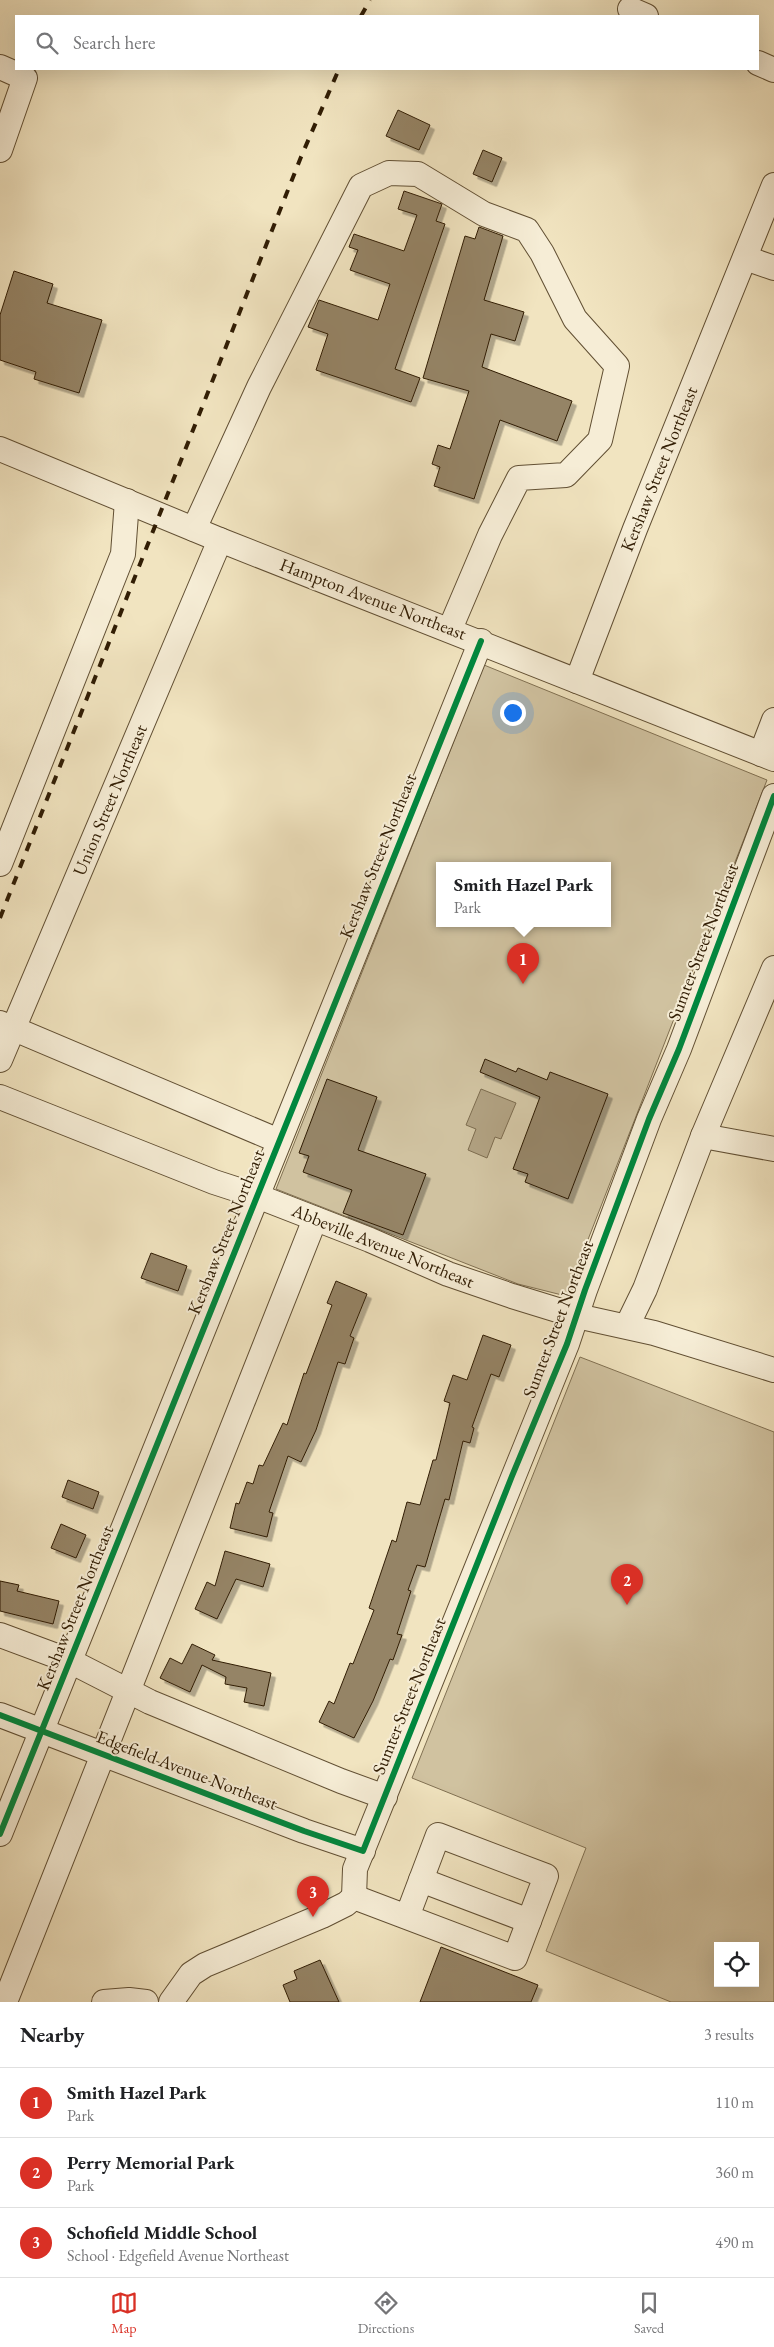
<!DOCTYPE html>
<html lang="en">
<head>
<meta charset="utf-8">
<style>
	body { margin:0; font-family:"EB Garamond",serif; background:#f2f2f2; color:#202124 }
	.controls { position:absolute; right:15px; bottom:15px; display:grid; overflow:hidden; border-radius:0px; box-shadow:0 5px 20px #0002 }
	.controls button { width:45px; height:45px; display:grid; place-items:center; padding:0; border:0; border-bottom:1px solid #e0e0e0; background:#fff; color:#202124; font:25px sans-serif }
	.you { position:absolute; left:512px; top:712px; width:18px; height:18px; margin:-12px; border:4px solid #fff; border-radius:50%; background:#1a73e8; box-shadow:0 0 0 8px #1a73e833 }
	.badge { display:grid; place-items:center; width:32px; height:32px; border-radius:50%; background:#d93025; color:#fff; font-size:16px; font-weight:700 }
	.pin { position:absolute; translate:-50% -41px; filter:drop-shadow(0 1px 2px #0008) }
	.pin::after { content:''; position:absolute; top:26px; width:18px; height:15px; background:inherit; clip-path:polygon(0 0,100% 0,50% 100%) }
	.popup { position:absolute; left:436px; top:862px; width:175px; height:65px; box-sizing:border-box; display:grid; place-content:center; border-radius:0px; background:#fff; filter:drop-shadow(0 1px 4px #0005); font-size:16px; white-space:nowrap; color:#757577 }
	.popup b { font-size:19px; color:#202124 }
	.popup::after { content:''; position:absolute; left:50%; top:100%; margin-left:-10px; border:10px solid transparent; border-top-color:#fff }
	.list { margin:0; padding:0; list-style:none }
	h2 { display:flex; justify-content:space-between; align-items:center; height:65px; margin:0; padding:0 20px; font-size:21px }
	h2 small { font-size:16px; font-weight:400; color:#757577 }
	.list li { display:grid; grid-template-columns:32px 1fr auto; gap:15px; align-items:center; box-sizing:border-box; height:70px; padding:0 20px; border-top:1px solid #e0e0e0 }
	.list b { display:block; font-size:19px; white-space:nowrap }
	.list p { margin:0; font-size:16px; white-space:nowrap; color:#757577 }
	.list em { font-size:16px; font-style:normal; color:#757577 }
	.icon { flex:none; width:28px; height:28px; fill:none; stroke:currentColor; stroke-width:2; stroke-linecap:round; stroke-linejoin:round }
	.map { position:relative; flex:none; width:774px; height:2002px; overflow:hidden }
	.search { position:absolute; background:#fff; box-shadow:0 5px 20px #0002; left:15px; right:15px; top:15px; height:55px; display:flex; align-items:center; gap:12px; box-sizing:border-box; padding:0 18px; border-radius:0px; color:#757577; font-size:19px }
	.sheet { height:275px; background:#fff }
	nav { display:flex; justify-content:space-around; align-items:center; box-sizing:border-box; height:70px; border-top:1px solid #e0e0e0; background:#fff; font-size:14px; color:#757577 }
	nav a { display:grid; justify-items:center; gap:2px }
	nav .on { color:#d93025 }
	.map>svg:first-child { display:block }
	.green { fill:#d0c2a0; stroke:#807052; fill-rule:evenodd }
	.water { fill:#b0a080; stroke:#7d6c4e }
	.building { fill:#958466; stroke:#311d04; filter:url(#shadow) }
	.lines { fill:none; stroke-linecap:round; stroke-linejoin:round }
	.minor-casing { stroke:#614f33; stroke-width:26 }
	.minor { stroke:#f6edd6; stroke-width:24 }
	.rail { stroke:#311d04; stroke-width:4; stroke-dasharray:9 9; stroke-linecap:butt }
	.cycleway-casing { stroke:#f6edd6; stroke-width:9 }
	.cycleway { stroke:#00873e; stroke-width:6 }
	.labels { text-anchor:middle; stroke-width:4; stroke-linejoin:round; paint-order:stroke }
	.street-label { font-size:18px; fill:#311d04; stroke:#f6edd6 }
</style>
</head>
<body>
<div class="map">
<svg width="774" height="2002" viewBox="0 0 774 2002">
	<defs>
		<filter id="shadow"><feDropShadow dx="4.5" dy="4.5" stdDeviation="0" flood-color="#0004"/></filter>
	</defs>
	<rect width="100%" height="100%" fill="#f1e4c0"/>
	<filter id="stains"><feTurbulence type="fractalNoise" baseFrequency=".004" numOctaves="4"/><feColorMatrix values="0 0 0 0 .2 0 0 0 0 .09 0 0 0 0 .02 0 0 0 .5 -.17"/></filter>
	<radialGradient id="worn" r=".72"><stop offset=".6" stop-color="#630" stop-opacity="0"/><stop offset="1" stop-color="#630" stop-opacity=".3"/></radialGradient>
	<!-- green -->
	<g class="green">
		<path d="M484 665 767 780 566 1296 518 1284 276 1189ZM439 865H607V923H439Z"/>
		<path d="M580 1357 774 1432V2002H671L546 1951 586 1848 412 1778ZM718 1946H755V1983H718Z"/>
	</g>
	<!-- water -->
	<polygon class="water" points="481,1089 516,1103 501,1139 495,1137 487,1158 468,1150 476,1129 466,1125"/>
	<!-- building -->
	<g class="building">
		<polygon points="398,110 430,125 419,150 386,136"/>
		<polygon points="483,150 502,158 492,182 473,174"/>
		<polygon points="404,191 442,204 436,221 445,224 395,369 420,378 411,402 316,370 328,334 308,327 319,300 378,320 390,284 350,270 358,250 349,247 354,234 404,251 417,215 398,209"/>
		<polygon points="479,227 503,236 484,300 524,312 515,341 491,334 482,367 572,401 557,441 500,420 474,499 434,486 440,467 432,464 438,445 450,449 469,391 423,378 465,236 475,239"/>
		<polygon points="14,271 53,284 47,303 102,320 79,393 34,379 36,372 0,360 0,315"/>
		<polygon points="485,1059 516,1072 518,1068 547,1080 550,1072 608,1094 568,1199 525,1182 528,1174 513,1169 540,1097 480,1072"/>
		<polygon points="327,1079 377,1097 358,1150 426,1174 403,1235 343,1213 352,1190 303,1172 309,1156 299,1153"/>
		<polygon points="151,1253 187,1266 178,1291 141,1278"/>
		<polygon points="336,1281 367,1294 350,1336 354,1338 345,1364 338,1362 316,1430 301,1462 288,1456 269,1512 273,1513 267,1537 230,1528 236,1503 239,1504 247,1482 253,1484 259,1465 263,1466 283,1423 287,1425 304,1373 306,1374 332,1305 327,1303"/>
		<polygon points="483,1335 511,1345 499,1377 491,1374 472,1427 474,1428 470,1443 463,1441 449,1500 445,1499 425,1567 417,1565 408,1590 411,1591 397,1634 402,1635 393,1660 390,1659 373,1701 354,1738 319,1722 329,1701 334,1704 350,1663 353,1664 374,1610 369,1608 392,1540 396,1542 407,1502 420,1505 433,1460 436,1460 450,1403 444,1401 453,1375 467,1380"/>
		<polygon points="68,1480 99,1492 93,1509 62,1497"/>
		<polygon points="61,1524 86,1535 76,1558 51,1548"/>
		<polygon points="225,1551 270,1564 263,1587 236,1579 217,1619 195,1609 207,1582 215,1586"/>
		<polygon points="0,1581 19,1585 17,1591 59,1601 53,1624 0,1611"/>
		<polygon points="192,1644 215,1655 212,1660 271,1673 264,1706 244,1702 247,1688 225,1684 226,1677 202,1665 190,1692 160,1678 170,1658 182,1664"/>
		<polygon points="441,1947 538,1985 531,2002 420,2002"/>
		<polygon points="320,1960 339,2002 290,2002 283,1985 297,1979 294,1971"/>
	</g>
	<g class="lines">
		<defs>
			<g id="minor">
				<polyline points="630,9 646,16"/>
				<polyline points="758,63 774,70"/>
				<polyline points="0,67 25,78 0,150"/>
				<polyline points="745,258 774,268"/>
				<polyline points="0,449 220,540 774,759"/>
				<polyline points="194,529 259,387 361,186 389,173 418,174 484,214 527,230 542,253 575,319 617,366 600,440 566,475 519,478 490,535 450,629"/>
				<polyline points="577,681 635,529 774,185"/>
				<polyline points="761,754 774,720"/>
				<polyline points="0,864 123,554 127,501"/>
				<polyline points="0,1023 279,1141"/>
				<polyline points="0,1060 220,540"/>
				<polyline points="0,1097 214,1182 257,1196 370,1240 448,1274 512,1296 577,1316 654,1333 774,1370"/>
				<polyline points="703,1136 774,1149"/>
				<polyline points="627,1326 645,1289 703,1136 774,968"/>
				<polyline points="0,1635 70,1661 150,1702 341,1781 385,1797"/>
				<polyline points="0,1715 304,1831 363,1851"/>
				<polyline points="0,1834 481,641"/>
				<polyline points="421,1880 529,1921"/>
				<polyline points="354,1897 355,1869 567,1344 585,1290 649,1119 679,1049 774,796"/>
				<polyline points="354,1897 515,1958 546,1876 438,1835 407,1917"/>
				<polyline points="5,2002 315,1219"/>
				<polyline points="104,2002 129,2000 146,2002"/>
				<polyline points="171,2002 191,1974 205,1965 322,1916 346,1904 354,1897"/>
			</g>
		</defs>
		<!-- minor casing -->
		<use href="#minor" class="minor-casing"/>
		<!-- minor -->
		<use href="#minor" class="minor"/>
		<!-- rail -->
		<g class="rail">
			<polyline points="361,16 370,0"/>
			<polyline points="0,918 301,157 339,69"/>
		</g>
		<defs>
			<g id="cycleway">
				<polyline points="0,1715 304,1831 363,1851 512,1476 567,1344 585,1290 649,1119 679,1049 774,796"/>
				<polyline points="0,1834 481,641"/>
			</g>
		</defs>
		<!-- cycleway casing -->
		<use href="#cycleway" class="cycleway-casing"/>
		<!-- cycleway -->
		<use href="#cycleway" class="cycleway"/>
	</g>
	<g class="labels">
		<!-- street labels -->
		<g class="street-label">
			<text transform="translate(659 469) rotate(-68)" y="6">Kershaw Street Northeast</text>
			<text transform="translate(373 599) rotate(21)" y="6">Hampton Avenue Northeast</text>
			<text transform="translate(110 800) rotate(-67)" y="6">Union Street Northeast</text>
			<text transform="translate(378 856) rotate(-68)" y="6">Kershaw Street Northeast</text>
			<text transform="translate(703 942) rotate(-69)" y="6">Sumter Street Northeast</text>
			<text transform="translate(226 1232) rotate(-68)" y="6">Kershaw Street Northeast</text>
			<text transform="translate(383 1246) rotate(22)" y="6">Abbeville Avenue Northeast</text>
			<text transform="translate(558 1319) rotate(-69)" y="6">Sumter Street Northeast</text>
			<text transform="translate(75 1608) rotate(-68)" y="6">Kershaw Street Northeast</text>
			<text transform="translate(409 1696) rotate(-68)" y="6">Sumter Street Northeast</text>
			<text transform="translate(187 1770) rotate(21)" y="6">Edgefield Avenue Northeast</text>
		</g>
	</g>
	<rect width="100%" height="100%" filter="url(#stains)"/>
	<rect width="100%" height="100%" fill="url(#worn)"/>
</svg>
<div class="controls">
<button><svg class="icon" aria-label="locate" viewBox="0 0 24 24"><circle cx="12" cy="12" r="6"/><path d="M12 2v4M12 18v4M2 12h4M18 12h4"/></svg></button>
</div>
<div class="you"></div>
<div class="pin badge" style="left:523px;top:984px">1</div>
<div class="popup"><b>Smith Hazel Park</b>Park</div>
<div class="pin badge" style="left:627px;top:1605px">2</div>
<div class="pin badge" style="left:313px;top:1917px">3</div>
<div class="search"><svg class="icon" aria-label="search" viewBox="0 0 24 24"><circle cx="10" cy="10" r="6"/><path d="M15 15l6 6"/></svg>Search here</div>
</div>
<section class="sheet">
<h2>Nearby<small>3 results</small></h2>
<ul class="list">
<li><span class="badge">1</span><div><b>Smith Hazel Park</b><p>Park</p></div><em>110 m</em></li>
<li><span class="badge">2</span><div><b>Perry Memorial Park</b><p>Park</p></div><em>360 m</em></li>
<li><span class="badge">3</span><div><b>Schofield Middle School</b><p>School · Edgefield Avenue Northeast</p></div><em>490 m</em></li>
</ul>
</section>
<nav>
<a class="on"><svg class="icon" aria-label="map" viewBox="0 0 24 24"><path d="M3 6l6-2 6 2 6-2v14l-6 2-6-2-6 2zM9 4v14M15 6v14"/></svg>Map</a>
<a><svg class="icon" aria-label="directions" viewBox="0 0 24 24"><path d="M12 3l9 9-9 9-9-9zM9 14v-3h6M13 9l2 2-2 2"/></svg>Directions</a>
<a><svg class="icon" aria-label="saved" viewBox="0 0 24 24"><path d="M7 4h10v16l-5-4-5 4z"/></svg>Saved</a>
</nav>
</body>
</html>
